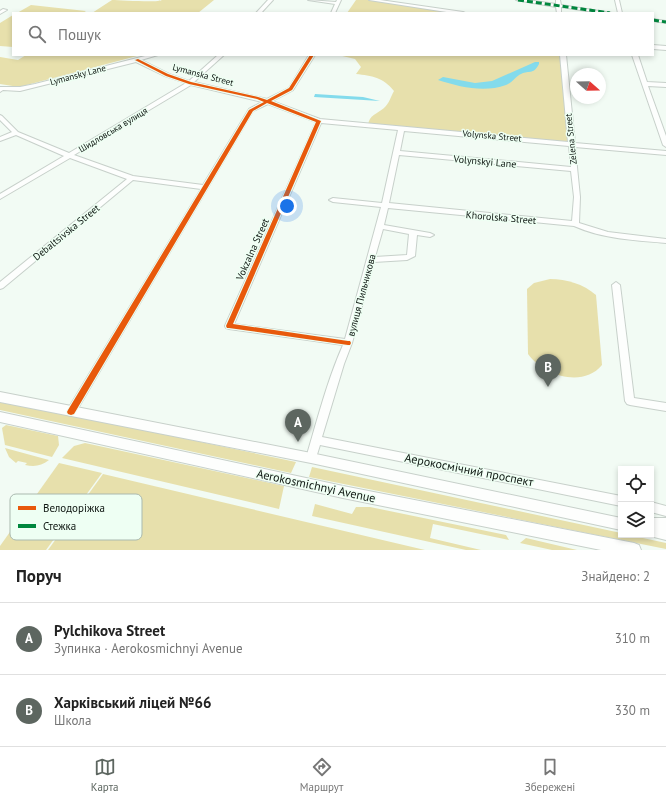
<!DOCTYPE html>
<html lang="uk">
<head>
<meta charset="utf-8">
<style>
	body { margin:0; font-family:"PT Sans",sans-serif; background:#f2f2f2; color:#222 }
	.controls { position:absolute; right:12px; bottom:12px; display:grid; overflow:hidden; border-radius:0px; box-shadow:0 2px 6px #0003 }
	.controls button { width:36px; height:36px; display:grid; place-items:center; padding:0; border:0; border-bottom:1px solid #e0e0e0; background:#fff; color:#222; font:20px sans-serif }
	.compass { position:absolute; left:570px; top:68px; width:36px; height:36px; border-radius:50%; background:#fff; box-shadow:0 2px 6px #0003; rotate:110deg }
	.you { position:absolute; left:287px; top:206px; width:14px; height:14px; margin:-10px; border:3px solid #fff; border-radius:50%; background:#1a73e8; box-shadow:0 0 0 6px #1a73e833 }
	.badge { display:grid; place-items:center; width:26px; height:26px; border-radius:50%; background:#5d6660; color:#fff; font-size:13px; font-weight:700 }
	.pin { position:absolute; translate:-50% -33px; filter:drop-shadow(0 1px 2px #0008) }
	.pin::after { content:''; position:absolute; top:21px; width:14px; height:12px; background:inherit; clip-path:polygon(0 0,100% 0,50% 100%) }
	.list { margin:0; padding:0; list-style:none }
	h2 { display:flex; justify-content:space-between; align-items:center; height:52px; margin:0; padding:0 16px; font-size:17px }
	h2 small { font-size:13px; font-weight:400; color:#767676 }
	.list li { display:grid; grid-template-columns:26px 1fr auto; gap:12px; align-items:center; box-sizing:border-box; height:72px; padding:0 16px; border-top:1px solid #e0e0e0 }
	.list b { display:block; font-size:15px; white-space:nowrap }
	.list p { margin:0; font-size:13px; white-space:nowrap; color:#767676 }
	.list em { font-size:13px; font-style:normal; color:#767676 }
	.icon { flex:none; width:22px; height:22px; fill:none; stroke:currentColor; stroke-width:2; stroke-linecap:round; stroke-linejoin:round }
	.map { position:relative; flex:none; width:666px; height:550px; overflow:hidden }
	.search { position:absolute; background:#fff; box-shadow:0 2px 6px #0003; left:12px; right:12px; top:12px; height:44px; display:flex; align-items:center; gap:10px; box-sizing:border-box; padding:0 14px; border-radius:0px; color:#767676; font-size:15px }
	.sheet { height:196px; background:#fff }
	nav { display:flex; justify-content:space-around; align-items:center; box-sizing:border-box; height:56px; border-top:1px solid #e0e0e0; background:#fff; font-size:11px; color:#767676 }
	nav a { display:grid; justify-items:center; gap:2px }
	nav .on { color:#5d6660 }
	.map>svg:first-child { display:block }
	.green { fill:#e7e0ac }
	.water { fill:#83dbec }
	.lines { fill:none; stroke-linecap:round; stroke-linejoin:round }
	.minor-casing { stroke:#c7d0ca; stroke-width:2 }
	.major-casing { stroke:#c7d0ca; stroke-width:2 }
	.minor { fill:#fdfefd; fill-rule:evenodd }
	.major { fill:#fdfefd; fill-rule:evenodd }
	.quiet { stroke:#00873e; stroke-width:3; stroke-dasharray:6 3; stroke-linecap:butt }
	.cycleway-casing { stroke:#eefff3; stroke-width:2 }
	.cycleway { fill:#e8590c; fill-rule:evenodd }
	.labels { text-anchor:middle; stroke-width:3; stroke-linejoin:round; paint-order:stroke }
	.far-street-label { font-size:9px; fill:#0d1510; stroke:#eefff3 }
	.street-label { font-size:10px; fill:#0d1510; stroke:#eefff3 }
	.near-street-label { font-size:12px; fill:#0d1510; stroke:#eefff3 }
	.key { fill:#eefff3; stroke:#aab9af; stroke-width:1 }
	.key-label { font-size:11px; fill:#0d1510 }
</style>
</head>
<body>
<div class="map">
<svg width="666" height="550" viewBox="0 0 666 550">
	<rect width="100%" height="100%" fill="#f2fbf4"/>
	<!-- green -->
	<g class="green">
		<path d="M112 0C120 0 158 3 162 0H214L198 13H92Z"/>
		<polygon points="356,0 371,0 463,13 347,13"/>
		<polygon points="31,5 86,11 83,13 17,13"/>
		<polygon points="13,15 13,47 0,46 0,23"/>
		<polygon points="26,55 141,55 19,87 0,84 0,57 18,60"/>
		<path d="M338 55H563L571 143 368 125C369 115 377 114 384 108 389 104 391 96 394 91 383 77 372 76 356 74L361 67 355 59Z"/>
		<path d="M550 279C567 279 583 284 596 295L602 365C583 388 544 376 528 354L527 289 534 283Z"/>
		<polygon points="0,400 296,462 291,473 0,410"/>
		<polygon points="6,425 58,436 59,445 52,457 5,445 2,428"/>
		<polygon points="85,443 284,486 279,509 62,458 74,446"/>
		<path d="M5 448 49 460C41 466 35 467 25 465L27 463 18 461 16 463 9 457Z"/>
		<polygon points="59,463 102,473 46,550 0,550 0,546"/>
		<polygon points="312,467 621,533 621,535 629,535 666,543 666,549 309,477"/>
		<polygon points="103,474 425,550 48,550"/>
		<polygon points="315,504 352,514 356,507 370,507 506,535 509,540 433,524 430,538 481,550 466,550 312,516"/>
		<polygon points="526,538 577,550 552,550 520,543"/>
	</g>
	<!-- water -->
	<g class="water">
		<path d="M535 62H539V64C533 75 530 70 521 74 516 76 512 83 506 85 484 93 460 87 438 80L443 77 475 83 492 81Z"/>
		<polygon points="315,94 363,97 380,101 314,97"/>
	</g>
	<g class="lines">
		<defs>
			<g id="minor">
				<polygon points="268,0 273,0 261,13 256,13"/>
				<polygon points="308,0 336,2 337,0 341,0 335,13 331,13 335,4"/>
				<polygon points="369,0 380,0 463,12 465,13 453,13"/>
				<polygon points="516,0 527,0 556,4 556,0 560,0 561,5 612,13 600,13 561,7 561,13 557,13 556,7"/>
				<polygon points="615,0 619,0 622,13 618,13"/>
				<polygon points="3,9 7,10 0,14 0,11"/>
				<polygon points="653,19 666,21 666,23 653,21"/>
				<polygon points="653,45 666,46 666,50 653,49"/>
				<path d="M149 55H158L141 60 169 74 189 81 218 55H224L194 82 267 99 289 88 309 55H315L293 90 272 101 320 119 568 142 560 55H566L575 143 666 151V155L575 147 580 197 579 223 608 232 666 239V243C634 240 603 239 574 226L388 208 384 225 430 233 434 235 430 237 417 235 415 256 407 260 374 262 352 343 344 364 322 437 621 496V506L320 445 315 461 311 462 307 461 306 458C317 421 327 381 343 345L229 329 226 328 225 326 316 122 268 104 253 111 74 415 71 416 68 415 66 412 68 409 201 189 133 180 3 288 0 289V282L127 179 70 158 0 199V194L64 156 16 135 0 141V137L12 132 0 120V115L2 116 18 132 69 153 186 83 165 76 136 62 20 91 3 90 0 92V87H20L35 84ZM191 85 262 102 249 109 203 185 133 176 74 155ZM321 123 398 130 382 203 333 198 329 200 333 202 381 207 345 339 234 324ZM404 131 569 146 571 167 400 151ZM399 155 571 171 574 197 572 221 389 203ZM383 229 409 234 407 255 375 257Z"/>
				<polygon points="632,55 638,55 647,82 666,83 666,87 648,86 666,136 666,147 663,145"/>
				<polygon points="616,282 620,285 634,398 666,403 666,411 630,405 627,404 625,401 612,285"/>
				<polygon points="651,502 666,506 666,516 651,512"/>
				<rect x="651" y="518" width="15" height="10"/>
			</g>
			<g id="major">
				<polygon points="0,392 311,453 621,518 621,530 311,463 0,402"/>
				<polygon points="0,412 343,486 634,543 639,545 641,550 601,550 343,498 0,422"/>
				<polygon points="651,525 666,528 666,540 646,535 651,535"/>
			</g>
		</defs>
		<!-- minor casing -->
		<use href="#minor" class="minor-casing"/>
		<!-- major casing -->
		<use href="#major" class="major-casing"/>
		<!-- minor -->
		<use href="#minor" class="minor"/>
		<!-- major -->
		<use href="#major" class="major"/>
		<!-- quiet -->
		<g class="quiet">
			<polyline points="518,0 610,13"/>
			<polyline points="653,20 666,22"/>
		</g>
		<defs>
			<polygon id="cycleway" points="310,55 314,55 292,90 271,101 321,121 233,324 348,341 350,341 351,343 350,345 348,345 229,328 227,328 226,326 316,122 267,103 253,111 74,414 71,415 68,414 67,412 68,410 249,110 264,102 257,99 189,84 166,76 135,60 138,59 168,74 191,82 258,97 267,100 289,88"/>
		</defs>
		<!-- cycleway casing -->
		<use href="#cycleway" class="cycleway-casing"/>
		<!-- cycleway -->
		<use href="#cycleway" class="cycleway"/>
	</g>
	<g class="labels">
		<!-- far-street labels -->
		<g class="far-street-label">
			<text transform="translate(78 75) rotate(-15)" y="3">Lymansky Lane</text>
			<text transform="translate(203 75) rotate(15)" y="3">Lymanska Street</text>
			<text transform="translate(113 130) rotate(-31)" y="3">Шидловська вулиця</text>
			<text transform="translate(492 136) rotate(5)" y="3">Volynska Street</text>
			<text transform="translate(571 139) rotate(-96)" y="3">Zelena Street</text>
		</g>
		<!-- street labels -->
		<g class="street-label">
			<text transform="translate(485 161) rotate(5)" y="4">Volynskyi Lane</text>
			<text transform="translate(501 217) rotate(5)" y="4">Khorolska Street</text>
			<text transform="translate(66 232) rotate(-39)" y="4">Debaltsivska Street</text>
			<text transform="translate(252 249) rotate(-66)" y="4">Vokzalna Street</text>
			<text transform="translate(361 295) rotate(-75)" y="4">вулиця Пильчикова</text>
		</g>
		<!-- near-street labels -->
		<g class="near-street-label">
			<text transform="translate(469 470) rotate(11)" y="4">Аерокосмічний проспект</text>
			<text transform="translate(316 486) rotate(12)" y="4">Aerokosmichnyi Avenue</text>
		</g>
	</g>
	<!-- legend -->
	<rect x="10" y="494" width="132" height="46" rx="6" class="key"/>
	<rect x="18" y="506" width="18" height="4" fill="#e8590c"/>
	<rect x="18" y="524" width="18" height="4" fill="#00873e"/>
	<g class="key-label">
		<text x="43" y="512">Велодоріжка</text>
		<text x="43" y="530">Стежка</text>
	</g>
</svg>
<div class="controls">
<button><svg class="icon" aria-label="locate" viewBox="0 0 24 24"><circle cx="12" cy="12" r="6"/><path d="M12 2v4M12 18v4M2 12h4M18 12h4"/></svg></button>
<button><svg class="icon" aria-label="layers" viewBox="0 0 24 24"><path d="M12 4l9 5-9 5-9-5zM3 14l9 5 9-5"/></svg></button>
</div>
<svg class="compass" viewBox="-18 -18 36 36"><path d="M0-13l5 13h-10z" fill="#e53935"/><path d="M0 13l5-13h-10z" fill="#767676"/></svg>
<div class="you"></div>
<div class="pin badge" style="left:298px;top:442px">A</div>
<div class="pin badge" style="left:548px;top:387px">B</div>
<div class="search"><svg class="icon" aria-label="search" viewBox="0 0 24 24"><circle cx="10" cy="10" r="6"/><path d="M15 15l6 6"/></svg>Пошук</div>
</div>
<section class="sheet">
<h2>Поруч<small>Знайдено: 2</small></h2>
<ul class="list">
<li><span class="badge">A</span><div><b>Pylchikova Street</b><p>Зупинка · Aerokosmichnyi Avenue</p></div><em>310 m</em></li>
<li><span class="badge">B</span><div><b>Харківський ліцей №66</b><p>Школа</p></div><em>330 m</em></li>
</ul>
</section>
<nav>
<a class="on"><svg class="icon" aria-label="map" viewBox="0 0 24 24"><path d="M3 6l6-2 6 2 6-2v14l-6 2-6-2-6 2zM9 4v14M15 6v14"/></svg>Карта</a>
<a><svg class="icon" aria-label="directions" viewBox="0 0 24 24"><path d="M12 3l9 9-9 9-9-9zM9 14v-3h6M13 9l2 2-2 2"/></svg>Маршрут</a>
<a><svg class="icon" aria-label="saved" viewBox="0 0 24 24"><path d="M7 4h10v16l-5-4-5 4z"/></svg>Збережені</a>
</nav>
</body>
</html>
